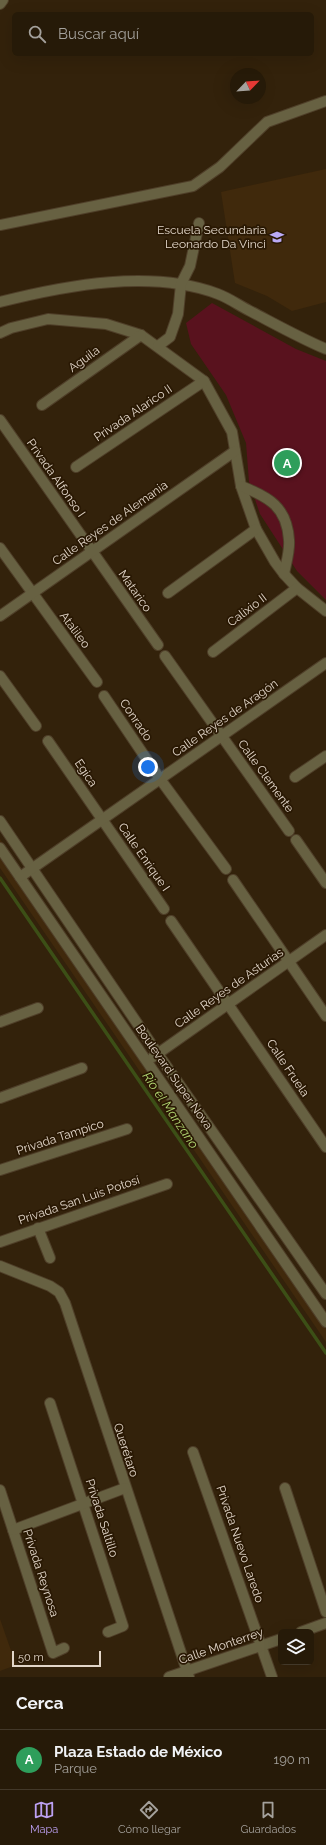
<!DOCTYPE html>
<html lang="es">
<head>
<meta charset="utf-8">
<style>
	body { margin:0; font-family:Raleway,sans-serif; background:#2e2312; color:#f1f3f6 }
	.controls { position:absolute; right:12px; bottom:12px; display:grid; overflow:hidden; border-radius:6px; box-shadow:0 4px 16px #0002 }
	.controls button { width:36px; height:36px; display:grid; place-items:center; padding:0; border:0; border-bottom:1px solid #423829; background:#261a08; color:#f1f3f6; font:20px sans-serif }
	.compass { position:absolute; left:230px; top:68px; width:36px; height:36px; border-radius:50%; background:#261a08; box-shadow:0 4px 16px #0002; rotate:65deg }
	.scale { position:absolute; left:12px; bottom:10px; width:89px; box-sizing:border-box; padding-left:4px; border:2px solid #e2d6c9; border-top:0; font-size:11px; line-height:14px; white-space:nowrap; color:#e2d6c9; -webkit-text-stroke:3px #291803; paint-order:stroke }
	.you { position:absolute; left:148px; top:767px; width:14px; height:14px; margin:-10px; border:3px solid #fff; border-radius:50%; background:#1a73e8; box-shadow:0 0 0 6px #1a73e833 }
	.badge { display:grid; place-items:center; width:26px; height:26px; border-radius:50%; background:#bca0f2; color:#fff; font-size:13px; font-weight:700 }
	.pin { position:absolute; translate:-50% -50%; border:2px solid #fff; box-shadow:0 1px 4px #0006 }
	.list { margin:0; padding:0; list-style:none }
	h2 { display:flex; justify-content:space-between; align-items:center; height:52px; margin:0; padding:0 16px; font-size:17px }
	h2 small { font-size:13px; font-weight:400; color:#a4a19c }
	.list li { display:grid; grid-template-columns:26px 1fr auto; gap:12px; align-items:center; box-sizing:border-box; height:60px; padding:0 16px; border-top:1px solid #423829 }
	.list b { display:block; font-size:15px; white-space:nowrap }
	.list p { margin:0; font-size:13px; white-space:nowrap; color:#a4a19c }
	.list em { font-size:13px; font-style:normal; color:#a4a19c }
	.icon { flex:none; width:22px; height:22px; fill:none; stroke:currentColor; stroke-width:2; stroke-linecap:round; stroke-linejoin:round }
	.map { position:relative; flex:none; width:326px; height:1677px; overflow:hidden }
	.search { position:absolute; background:#261a08; box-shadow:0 4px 16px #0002; left:12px; right:12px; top:12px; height:44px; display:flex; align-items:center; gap:10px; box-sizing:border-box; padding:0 14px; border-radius:6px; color:#a4a19c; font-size:15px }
	.sheet { height:112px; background:#261a08 }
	nav { display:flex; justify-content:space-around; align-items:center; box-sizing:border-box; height:56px; border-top:1px solid #423829; background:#261a08; font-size:11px; color:#a4a19c }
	nav a { display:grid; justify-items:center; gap:2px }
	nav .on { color:#bca0f2 }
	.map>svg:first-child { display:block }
	.built { fill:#40290c }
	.green { fill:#59121e }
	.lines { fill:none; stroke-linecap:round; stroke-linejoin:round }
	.stream { stroke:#3c4f16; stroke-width:3.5 }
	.minor-casing { stroke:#4f3f29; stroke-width:12 }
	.minor { stroke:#676142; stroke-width:10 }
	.labels { text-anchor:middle; stroke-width:3.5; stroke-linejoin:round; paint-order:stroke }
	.poi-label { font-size:12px; fill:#e2d6c9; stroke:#291803; text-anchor:end }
	.street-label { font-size:12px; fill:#e2d6c9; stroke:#291803 }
	.water-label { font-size:13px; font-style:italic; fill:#b1d571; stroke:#291803 }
</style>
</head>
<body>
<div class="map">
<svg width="326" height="1677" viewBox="0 0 326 1677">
	<rect width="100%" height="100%" fill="#33220b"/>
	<!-- built -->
	<g class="built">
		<polygon points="326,169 326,302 292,311 267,296 235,283 221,192"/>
		<polygon points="0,839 326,1314 326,1342 0,868"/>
		<polygon points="0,1619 16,1665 0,1671"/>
	</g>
	<!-- green -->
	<polygon class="green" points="212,303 296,349 326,361 326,600 297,571 260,514 249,482 246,443 226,395 191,344 186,323"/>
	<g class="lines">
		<!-- stream -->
		<polyline class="stream" points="0,878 326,1353"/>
		<defs>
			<g id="minor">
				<polyline points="0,4 3,0"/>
				<polyline points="0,225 193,186 220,167 267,122 326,101"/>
				<path d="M0 302C67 285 152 269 218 294 229 298 240 306 250 311 275 324 300 338 326 349"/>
				<polyline points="0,333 11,328 48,319 106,324 141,335 204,381 232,432 241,486 256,529 275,562 284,574 297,588 326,611"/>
				<polyline points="158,346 170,337 178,314 181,284 190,266 199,223"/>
				<polyline points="42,405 141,335"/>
				<polyline points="0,420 158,645"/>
				<polyline points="76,467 204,381"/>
				<path d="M241 486C269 497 287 507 289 540 290 551 286 563 284 574"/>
				<polyline points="0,548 97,682"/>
				<polyline points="168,593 256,529"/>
				<polyline points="0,616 235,451"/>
				<polyline points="213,652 297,588"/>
				<polyline points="165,656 289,831"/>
				<polyline points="0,676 36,726"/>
				<polyline points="104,696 160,779 226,869"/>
				<polyline points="48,741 164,909"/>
				<polyline points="295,777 326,756"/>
				<polyline points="0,821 158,1054 326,1294"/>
				<polyline points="296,840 326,883"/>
				<polyline points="0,848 326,1322"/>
				<polyline points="20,877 326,663"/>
				<polyline points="233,880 326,1016"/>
				<polyline points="171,921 326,1147"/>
				<polyline points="0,1022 38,1008"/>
				<polyline points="153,1057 326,935"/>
				<polyline points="0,1098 82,1068"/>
				<polyline points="0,1170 127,1129"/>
				<polyline points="38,1228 50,1258"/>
				<polyline points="0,1242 167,1184"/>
				<polyline points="0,1266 50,1286 59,1292 65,1303 189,1677"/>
				<polyline points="50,1403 123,1626 108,1632"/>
				<polyline points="193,1452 272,1677"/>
				<polyline points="285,1488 326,1612"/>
				<polyline points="0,1490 53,1653 64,1648"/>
				<polyline points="13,1530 125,1488"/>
				<polyline points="301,1632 326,1623"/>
				<polyline points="169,1677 281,1639"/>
			</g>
		</defs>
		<!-- minor casing -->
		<use href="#minor" class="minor-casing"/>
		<!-- minor -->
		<use href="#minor" class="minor"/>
	</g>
	<!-- icons -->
	<defs>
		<symbol id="school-bare" viewBox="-9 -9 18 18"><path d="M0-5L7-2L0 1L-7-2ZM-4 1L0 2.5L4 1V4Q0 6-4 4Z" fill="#bbaaf6" stroke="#291803" stroke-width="2.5" paint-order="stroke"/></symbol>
	</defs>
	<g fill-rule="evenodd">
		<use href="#school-bare" x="267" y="227" width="20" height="20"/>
	</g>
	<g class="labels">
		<!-- poi labels -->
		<g class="poi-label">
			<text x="266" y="234">Escuela Secundaria<tspan x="266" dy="14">Leonardo Da Vinci</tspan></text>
		</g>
		<!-- street labels -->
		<g class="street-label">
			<text transform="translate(84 359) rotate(-36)" y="4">Aguila</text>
			<text transform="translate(133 413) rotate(-34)" y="4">Privada Alarico II</text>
			<text transform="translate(56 478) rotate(55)" y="4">Privada Alfonso I</text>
			<text transform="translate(110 523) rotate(-35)" y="4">Calle Reyes de Alemania</text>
			<text transform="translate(135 591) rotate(55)" y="4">Matarico</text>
			<text transform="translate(247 610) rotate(-37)" y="4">Calixio II</text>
			<text transform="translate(75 630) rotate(53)" y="4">Atalileo</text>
			<text transform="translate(225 718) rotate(-35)" y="4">Calle Reyes de Aragón</text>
			<text transform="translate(136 720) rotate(56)" y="4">Conrado</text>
			<text transform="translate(86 773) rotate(56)" y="4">Egica</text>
			<text transform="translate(266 776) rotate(54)" y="4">Calle Clemente</text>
			<text transform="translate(144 857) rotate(55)" y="4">Calle Enrique I</text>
			<text transform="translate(229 988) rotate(-35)" y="4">Calle Reyes de Asturias</text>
			<text transform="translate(288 1068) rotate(56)" y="4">Calle Fruela</text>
			<text transform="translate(174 1077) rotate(55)" y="4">Boulevard Super Nova</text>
			<text transform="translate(60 1137) rotate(-18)" y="4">Privada Tampico</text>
			<text transform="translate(79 1200) rotate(-19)" y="4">Privada San Luis Potosí</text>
			<text transform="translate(126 1450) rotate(72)" y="4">Querétaro</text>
			<text transform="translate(102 1518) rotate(72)" y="4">Privada Saltillo</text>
			<text transform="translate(240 1544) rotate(71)" y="4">Privada Nuevo Laredo</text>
			<text transform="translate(41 1573) rotate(72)" y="4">Privada Reynosa</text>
			<text transform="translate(221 1646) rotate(-19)" y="4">Calle Monterrey</text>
		</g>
		<!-- water labels -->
		<g class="water-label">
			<text transform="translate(171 1110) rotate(56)" y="5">Rio el Manzano</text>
		</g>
	</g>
</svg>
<div class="controls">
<button><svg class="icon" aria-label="layers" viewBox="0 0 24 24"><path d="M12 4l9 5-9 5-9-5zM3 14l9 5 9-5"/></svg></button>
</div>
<svg class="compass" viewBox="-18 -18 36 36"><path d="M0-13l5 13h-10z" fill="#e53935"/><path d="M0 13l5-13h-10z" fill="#a4a19c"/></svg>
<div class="scale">50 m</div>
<div class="you"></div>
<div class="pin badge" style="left:287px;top:463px;background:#2e9e5b">A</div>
<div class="search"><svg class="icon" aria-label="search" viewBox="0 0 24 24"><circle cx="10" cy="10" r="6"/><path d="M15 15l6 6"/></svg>Buscar aquí</div>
</div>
<section class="sheet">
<h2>Cerca<small></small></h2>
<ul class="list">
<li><span class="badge" style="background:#2e9e5b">A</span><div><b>Plaza Estado de México</b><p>Parque</p></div><em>190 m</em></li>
</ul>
</section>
<nav>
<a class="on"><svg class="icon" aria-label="map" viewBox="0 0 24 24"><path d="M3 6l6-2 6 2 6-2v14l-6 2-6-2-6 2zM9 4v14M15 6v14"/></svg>Mapa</a>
<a><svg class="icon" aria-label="directions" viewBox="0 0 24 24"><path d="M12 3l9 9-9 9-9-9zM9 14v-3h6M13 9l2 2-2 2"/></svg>Cómo llegar</a>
<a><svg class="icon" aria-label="saved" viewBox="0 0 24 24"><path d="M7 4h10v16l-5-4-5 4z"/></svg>Guardados</a>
</nav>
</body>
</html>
